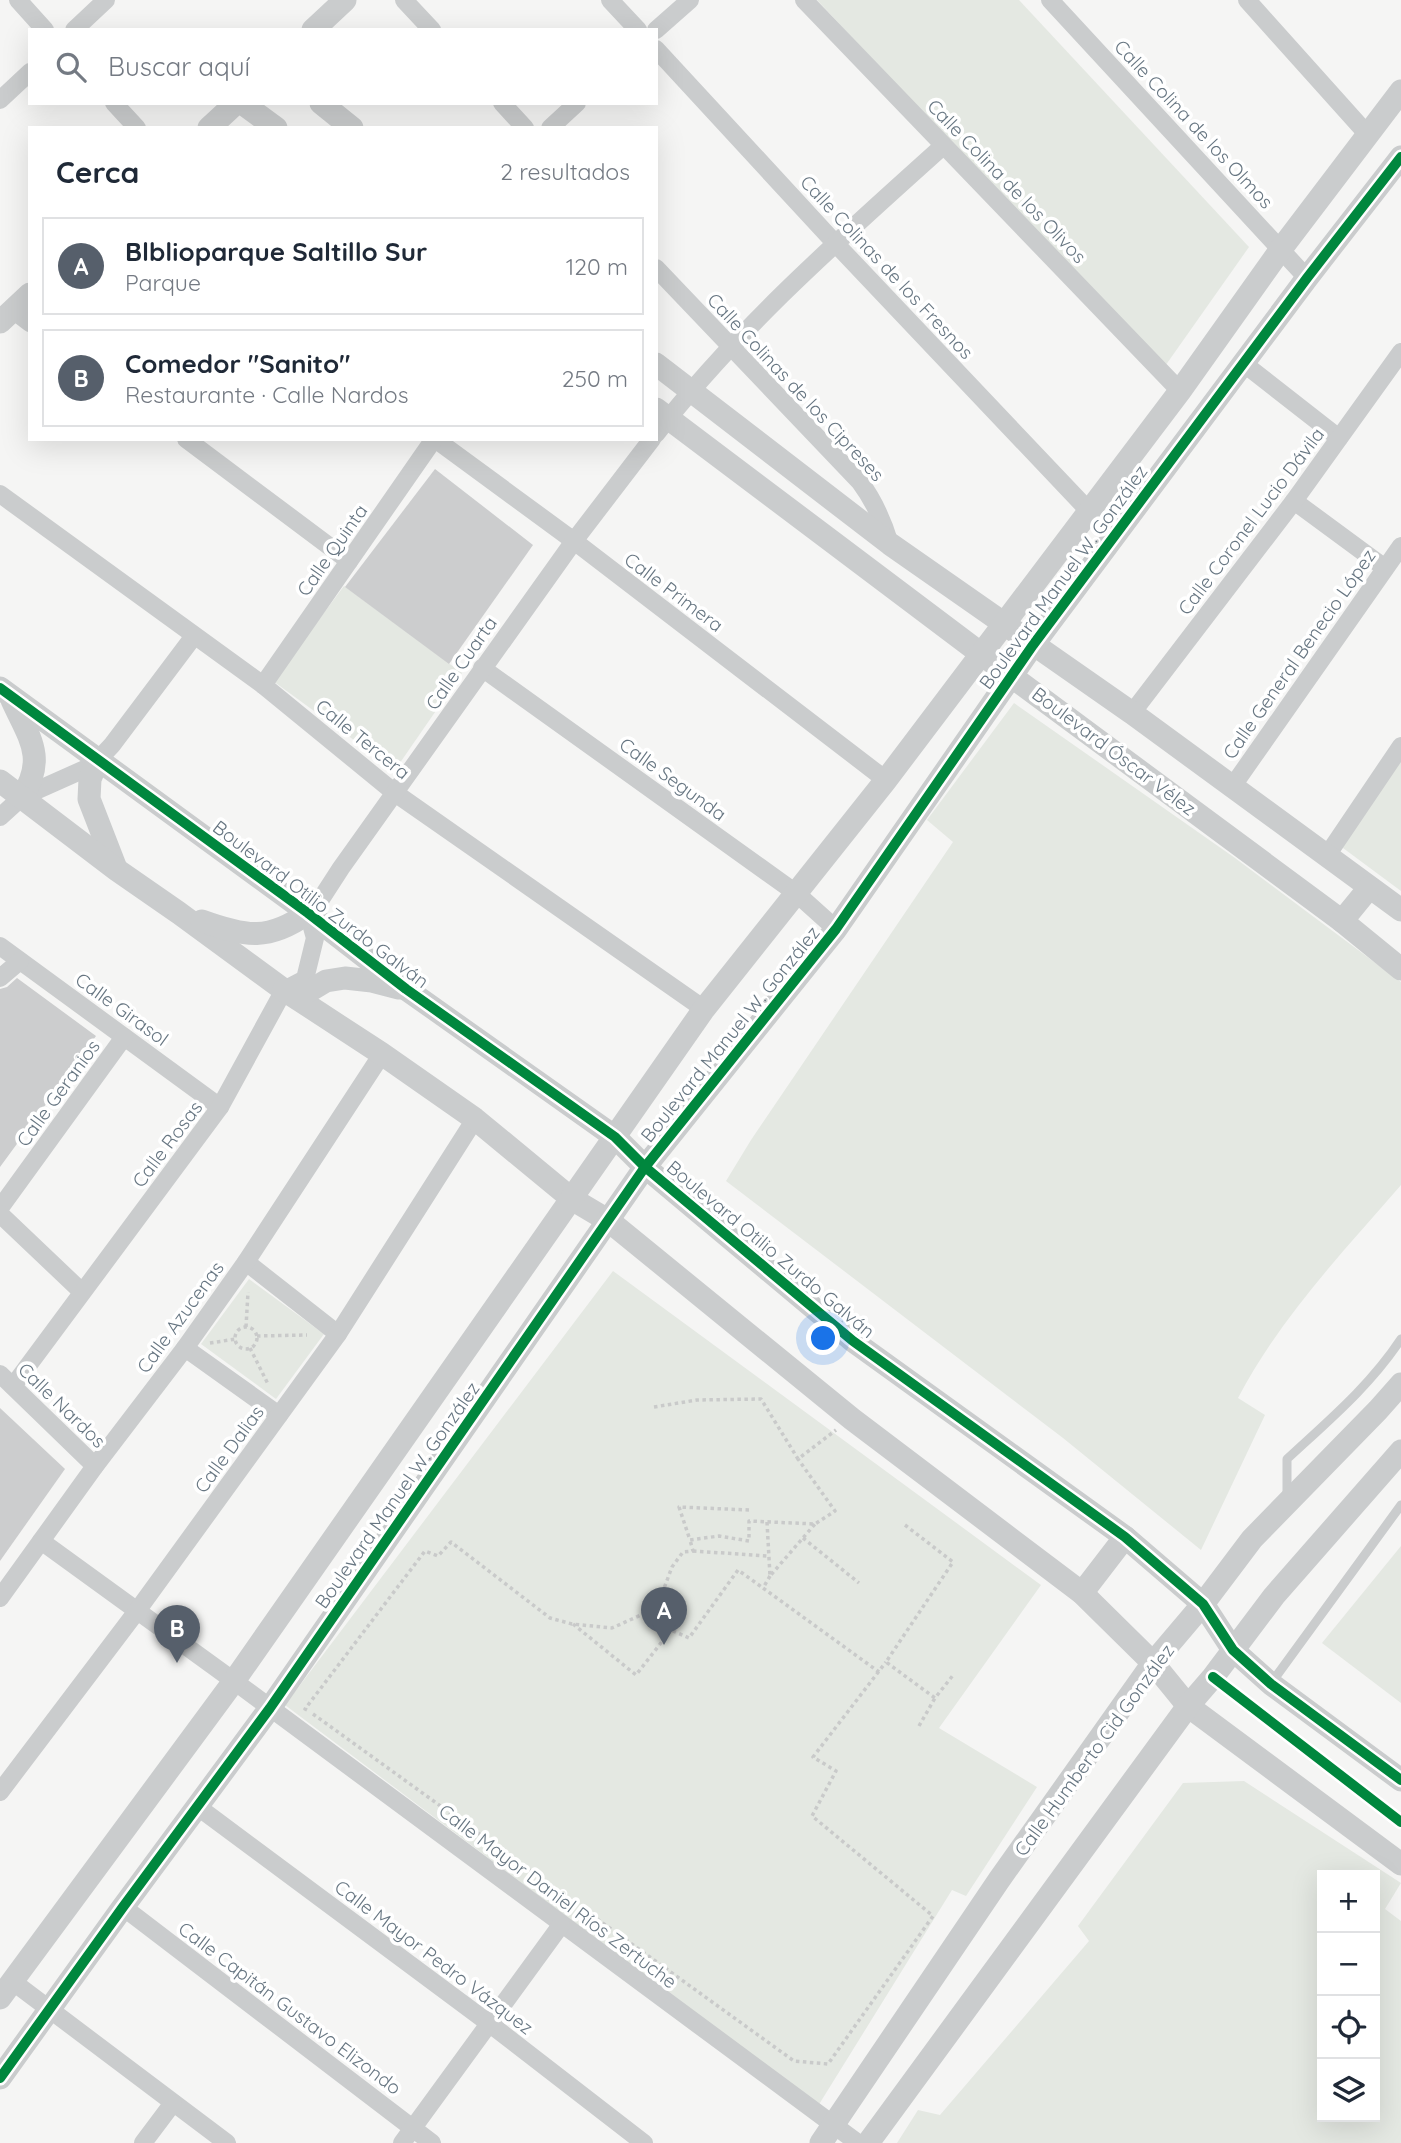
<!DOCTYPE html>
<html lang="es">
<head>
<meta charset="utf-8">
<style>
	body { margin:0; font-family:Quicksand,sans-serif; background:#f6f6f7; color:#1f2937 }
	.controls { position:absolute; right:21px; bottom:21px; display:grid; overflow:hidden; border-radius:0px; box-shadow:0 7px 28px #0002 }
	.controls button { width:63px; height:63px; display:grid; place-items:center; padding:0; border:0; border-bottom:2px solid #e0e1e3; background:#fff; color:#1f2937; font:35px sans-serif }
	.you { position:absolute; left:824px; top:1339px; width:24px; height:24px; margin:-18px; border:5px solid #fff; border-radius:50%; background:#1a73e8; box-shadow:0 0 0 10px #1a73e833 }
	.badge { display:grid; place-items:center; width:46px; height:46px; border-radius:50%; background:#565f6b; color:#fff; font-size:23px; font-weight:700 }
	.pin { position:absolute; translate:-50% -58px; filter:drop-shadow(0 2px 4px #0008) }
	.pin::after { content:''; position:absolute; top:37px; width:24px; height:21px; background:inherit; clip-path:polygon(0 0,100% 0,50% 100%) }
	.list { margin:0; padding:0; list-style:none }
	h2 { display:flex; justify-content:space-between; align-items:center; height:91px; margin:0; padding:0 28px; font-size:30px }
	h2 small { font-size:23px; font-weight:400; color:#747a83 }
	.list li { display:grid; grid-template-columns:46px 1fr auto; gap:21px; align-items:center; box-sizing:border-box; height:98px; margin:0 14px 14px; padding:0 14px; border:2px solid #e0e1e3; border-radius:0px }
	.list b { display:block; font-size:26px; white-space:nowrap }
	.list p { margin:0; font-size:23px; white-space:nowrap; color:#747a83 }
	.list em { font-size:23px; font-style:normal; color:#747a83 }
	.icon { flex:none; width:38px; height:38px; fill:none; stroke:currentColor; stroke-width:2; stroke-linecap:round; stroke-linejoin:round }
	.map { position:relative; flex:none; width:1401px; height:2143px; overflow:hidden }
	.search { position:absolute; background:#fff; box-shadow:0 7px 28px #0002; left:28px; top:28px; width:630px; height:77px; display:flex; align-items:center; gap:18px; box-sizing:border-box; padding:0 24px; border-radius:0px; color:#747a83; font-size:26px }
	.panel { position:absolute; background:#fff; box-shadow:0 7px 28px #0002; left:28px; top:126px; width:630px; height:315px; border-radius:0px }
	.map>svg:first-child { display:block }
	.green { fill:#e4e8e2; fill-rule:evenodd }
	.building { fill:#cccdce }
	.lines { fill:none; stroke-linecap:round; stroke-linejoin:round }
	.path { stroke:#c9caca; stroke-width:3.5; stroke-dasharray:3.5 3.5; stroke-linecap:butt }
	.service { stroke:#cacccd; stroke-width:9 }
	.minor { stroke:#cacccd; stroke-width:18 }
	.tertiary { stroke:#cacccd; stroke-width:23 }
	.cycleway-casing { stroke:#fff; stroke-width:15 }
	.cycleway { stroke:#00873e; stroke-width:10 }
	.labels { text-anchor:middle; stroke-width:7; stroke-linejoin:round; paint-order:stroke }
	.street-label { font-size:19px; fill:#677682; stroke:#fff }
</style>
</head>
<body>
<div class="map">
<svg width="1401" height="2143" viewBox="0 0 1401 2143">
	<rect width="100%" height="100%" fill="#f5f5f4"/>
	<!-- green -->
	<g class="green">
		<polygon points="817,0 1019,0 1249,247 1163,369"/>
		<polygon points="344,586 462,673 395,770 273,681"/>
		<path d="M1014 703 1235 858 1401 982V1185C1342 1253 1280 1318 1238 1398L1265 1415 1201 1550 1063 1438 726 1181 751 1140 953 842 927 820Z"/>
		<polygon points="1401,759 1401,891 1339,845"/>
		<polygon points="613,1271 1041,1585 939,1728 1037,1787 966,1896 952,1890 818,2106 285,1705"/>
		<polygon points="249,1279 324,1334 276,1399 201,1344"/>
		<polygon points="1401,1546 1401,1703 1322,1643"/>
		<path d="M1244 1781 1401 1883 1385 1909 1401 1921V2143H897L918 2110 940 2115 1089 1941 1078 1926 1183 1783ZM1322 1875H1375V2117H1322Z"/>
	</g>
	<!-- building -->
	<g class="building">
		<polygon points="435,469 533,545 449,664 345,587"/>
		<polygon points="17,978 96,1036 0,1167 0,989 7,987"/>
		<polygon points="0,1408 65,1469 0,1561"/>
	</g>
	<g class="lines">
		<!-- path -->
		<g class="path">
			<polyline points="246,1327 248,1292"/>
			<circle cx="246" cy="1338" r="11"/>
			<polyline points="257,1336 307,1335"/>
			<polyline points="210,1343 236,1339"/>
			<polyline points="250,1348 268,1384"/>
			<polyline points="654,1407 697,1400 761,1399 798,1459 836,1430"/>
			<polyline points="749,1510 679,1507 690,1540 719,1536 749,1541 749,1521 815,1524 835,1511 798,1459"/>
			<polyline points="767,1522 770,1576 815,1524"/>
			<polyline points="905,1525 953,1562 886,1662 935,1698 954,1674"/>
			<polyline points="803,1538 859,1583"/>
			<polyline points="693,1551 768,1556"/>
			<polyline points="770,1576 763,1588 879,1672"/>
			<polyline points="573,1624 636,1675 671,1630 689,1638 738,1570 763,1588"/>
			<polyline points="307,1710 305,1709 425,1551 438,1556 451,1542 550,1618 572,1624 612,1628 641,1615 663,1591 672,1567 683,1552 693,1551 690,1540"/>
			<polyline points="313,1714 794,2061 828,2064 933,1916 812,1816 836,1771 813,1757 886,1662"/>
			<polyline points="919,1726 935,1698"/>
		</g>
		<!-- service -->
		<g class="service">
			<path d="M1287 1497V1459C1328 1421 1370 1386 1401 1339"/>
			<polyline points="1272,1682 1401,1505"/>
		</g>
		<!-- minor -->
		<g class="minor">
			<polyline points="18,0 45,30"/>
			<polyline points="404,0 432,30"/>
			<polyline points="610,0 638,30"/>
			<polyline points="804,0 1180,391"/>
			<polyline points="1050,0 1307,278"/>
			<polyline points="1247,0 1368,135"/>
			<polyline points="74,30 106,0"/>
			<polyline points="656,30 690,0"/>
			<polyline points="656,49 835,243 1089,511"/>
			<polyline points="0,100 30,72"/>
			<polyline points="114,103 137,128"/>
			<polyline points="502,103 525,128"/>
			<polyline points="550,128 577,103"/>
			<path d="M656 268 860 482C875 502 883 521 890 544"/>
			<polyline points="13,310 30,323"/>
			<polyline points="1243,363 1339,438"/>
			<path d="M656 434C740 326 842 237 943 146"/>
			<polyline points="186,439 349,561"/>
			<polyline points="435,439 574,541 886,780"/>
			<polyline points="0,494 263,685 395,793 704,1009"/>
			<polyline points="1294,501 1385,568"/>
			<polyline points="482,668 796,893 836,929"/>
			<polyline points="263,685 434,439"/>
			<polyline points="1132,713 1294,501 1401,352"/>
			<polyline points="1232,787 1401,546"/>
			<polyline points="0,817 22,797 87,768 98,760 112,745 194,636"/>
			<polyline points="1326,857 1401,746"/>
			<polyline points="0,946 220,1107"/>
			<polyline points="0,978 20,961"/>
			<polyline points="0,1208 124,1037"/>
			<polyline points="0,1214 82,1292"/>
			<polyline points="246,1262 338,1334"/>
			<polyline points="185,1348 279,1415"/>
			<polyline points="0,1374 95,1466"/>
			<polyline points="13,1386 220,1107 284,990 305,979 315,938 308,913 319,902 341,868 574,541 652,439"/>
			<polyline points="41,1541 234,1681 858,2143"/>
			<polyline points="0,1598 95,1466 185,1348 246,1262 382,1054"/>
			<polyline points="0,1792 137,1611 338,1334 475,1119"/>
			<polyline points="198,1807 490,2024 644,2143"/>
			<polyline points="123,1907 432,2143"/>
			<polyline points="12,1981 227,2143"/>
			<polyline points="143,2143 173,2103"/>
			<polyline points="402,2143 561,1925"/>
		</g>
		<!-- tertiary -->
		<g class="tertiary">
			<polyline points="313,30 345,0"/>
			<polyline points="242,103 276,128"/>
			<polyline points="321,103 352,128"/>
			<polyline points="209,128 236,103"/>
			<polyline points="0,322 30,294"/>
			<polyline points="656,364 890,544 1132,713 1401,910"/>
			<polyline points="656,409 980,653 1342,921 1401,969"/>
			<polyline points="0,688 308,913 406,989 615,1137 645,1167 853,1341 1125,1537 1203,1604 1233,1650 1271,1684 1401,1780"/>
			<path d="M12 700C29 738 47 757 22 797"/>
			<polyline points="98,760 90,779 89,799 115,866"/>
			<polyline points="0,781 117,870 179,913 284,990 382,1054 475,1119 572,1199 609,1221 852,1419 1082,1593 1153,1663 1188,1706 1401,1864"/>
			<path d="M202 921C246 937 269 941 308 913"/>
			<polyline points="1342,921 1369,888"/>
			<polyline points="284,990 311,990 326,981 345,978 372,981 399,988"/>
			<polyline points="1082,1593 1125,1537"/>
			<polyline points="0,1998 234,1681 704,1009 886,780 1180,391 1281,249 1401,91"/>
			<polyline points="0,2078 123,1907 270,1708 645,1167 836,929 1033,645 1307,278 1401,157"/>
			<polyline points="821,2143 999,1880 1153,1663 1203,1604 1252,1539 1378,1410 1401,1384"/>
			<polyline points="868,2143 1188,1706 1213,1677 1274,1596 1401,1451"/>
		</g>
		<defs>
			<g id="cycleway">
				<polyline points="0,688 308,913 406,989 615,1137 645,1167 853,1341 1125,1537 1203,1604 1233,1650 1271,1684 1401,1780"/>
				<polyline points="1213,1677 1401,1822"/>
				<polyline points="0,2078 123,1907 270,1708 645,1167 836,929 1033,645 1307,278 1401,157"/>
			</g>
		</defs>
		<!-- cycleway casing -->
		<use href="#cycleway" class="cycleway-casing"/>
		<!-- cycleway -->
		<use href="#cycleway" class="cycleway"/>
	</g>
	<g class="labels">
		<!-- street labels -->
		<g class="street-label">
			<text transform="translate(1194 124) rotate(47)" y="7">Calle Colina de los Olmos</text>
			<text transform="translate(1007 181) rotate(46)" y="7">Calle Colina de los Olivos</text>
			<text transform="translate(887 267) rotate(47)" y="7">Calle Colinas de los Fresnos</text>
			<text transform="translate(796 387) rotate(47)" y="7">Calle Colinas de los Cipreses</text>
			<text transform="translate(1251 521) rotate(-53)" y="7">Calle Coronel Lucio Dávila</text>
			<text transform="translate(332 550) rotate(-55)" y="7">Calle Quinta</text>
			<text transform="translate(1063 577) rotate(-54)" y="7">Boulevard Manuel W. González</text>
			<text transform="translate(674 592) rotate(37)" y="7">Calle Primera</text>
			<text transform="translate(1299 654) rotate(-55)" y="7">Calle General Benecio López</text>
			<text transform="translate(461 663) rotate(-55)" y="7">Calle Cuarta</text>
			<text transform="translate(363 739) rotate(39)" y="7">Calle Tercera</text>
			<text transform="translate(1114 751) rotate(37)" y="7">Boulevard Óscar Vélez</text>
			<text transform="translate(673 779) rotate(36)" y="7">Calle Segunda</text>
			<text transform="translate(321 904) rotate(37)" y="7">Boulevard Otilio Zurdo Galván</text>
			<text transform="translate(122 1009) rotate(36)" y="7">Calle Girasol</text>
			<text transform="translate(730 1034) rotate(-51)" y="7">Boulevard Manuel W. González</text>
			<text transform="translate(58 1093) rotate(-54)" y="7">Calle Geranios</text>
			<text transform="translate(167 1144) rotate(-53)" y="7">Calle Rosas</text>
			<text transform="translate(771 1249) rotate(40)" y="7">Boulevard Otilio Zurdo Galván</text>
			<text transform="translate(180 1317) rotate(-54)" y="7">Calle Azucenas</text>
			<text transform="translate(62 1405) rotate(44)" y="7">Calle Nardos</text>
			<text transform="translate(229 1449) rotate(-54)" y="7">Calle Dalias</text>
			<text transform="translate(397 1495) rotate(-55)" y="7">Boulevard Manuel W. González</text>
			<text transform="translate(1094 1750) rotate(-54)" y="7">Calle Humberto Cid González</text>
			<text transform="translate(558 1896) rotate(37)" y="7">Calle Mayor Daniel Ríos Zertuche</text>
			<text transform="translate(434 1957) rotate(37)" y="7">Calle Mayor Pedro Vázquez</text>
			<text transform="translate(290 2008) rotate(37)" y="7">Calle Capitán Gustavo Elizondo</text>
		</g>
	</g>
</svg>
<div class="controls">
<button>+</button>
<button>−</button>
<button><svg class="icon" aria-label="locate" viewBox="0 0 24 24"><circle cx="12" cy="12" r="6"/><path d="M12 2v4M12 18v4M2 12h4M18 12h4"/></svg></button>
<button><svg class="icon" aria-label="layers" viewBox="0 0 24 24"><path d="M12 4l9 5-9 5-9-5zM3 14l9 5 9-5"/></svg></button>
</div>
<div class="you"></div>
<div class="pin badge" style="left:664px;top:1645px">A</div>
<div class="pin badge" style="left:177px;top:1663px">B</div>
<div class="search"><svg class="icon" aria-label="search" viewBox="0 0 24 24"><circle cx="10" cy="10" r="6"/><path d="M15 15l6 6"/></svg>Buscar aquí</div>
<section class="panel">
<h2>Cerca<small>2 resultados</small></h2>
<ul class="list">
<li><span class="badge">A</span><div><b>Blblioparque Saltillo Sur</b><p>Parque</p></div><em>120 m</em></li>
<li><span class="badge">B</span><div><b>Comedor &quot;Sanito&quot;</b><p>Restaurante · Calle Nardos</p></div><em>250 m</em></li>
</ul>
</section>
</div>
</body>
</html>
